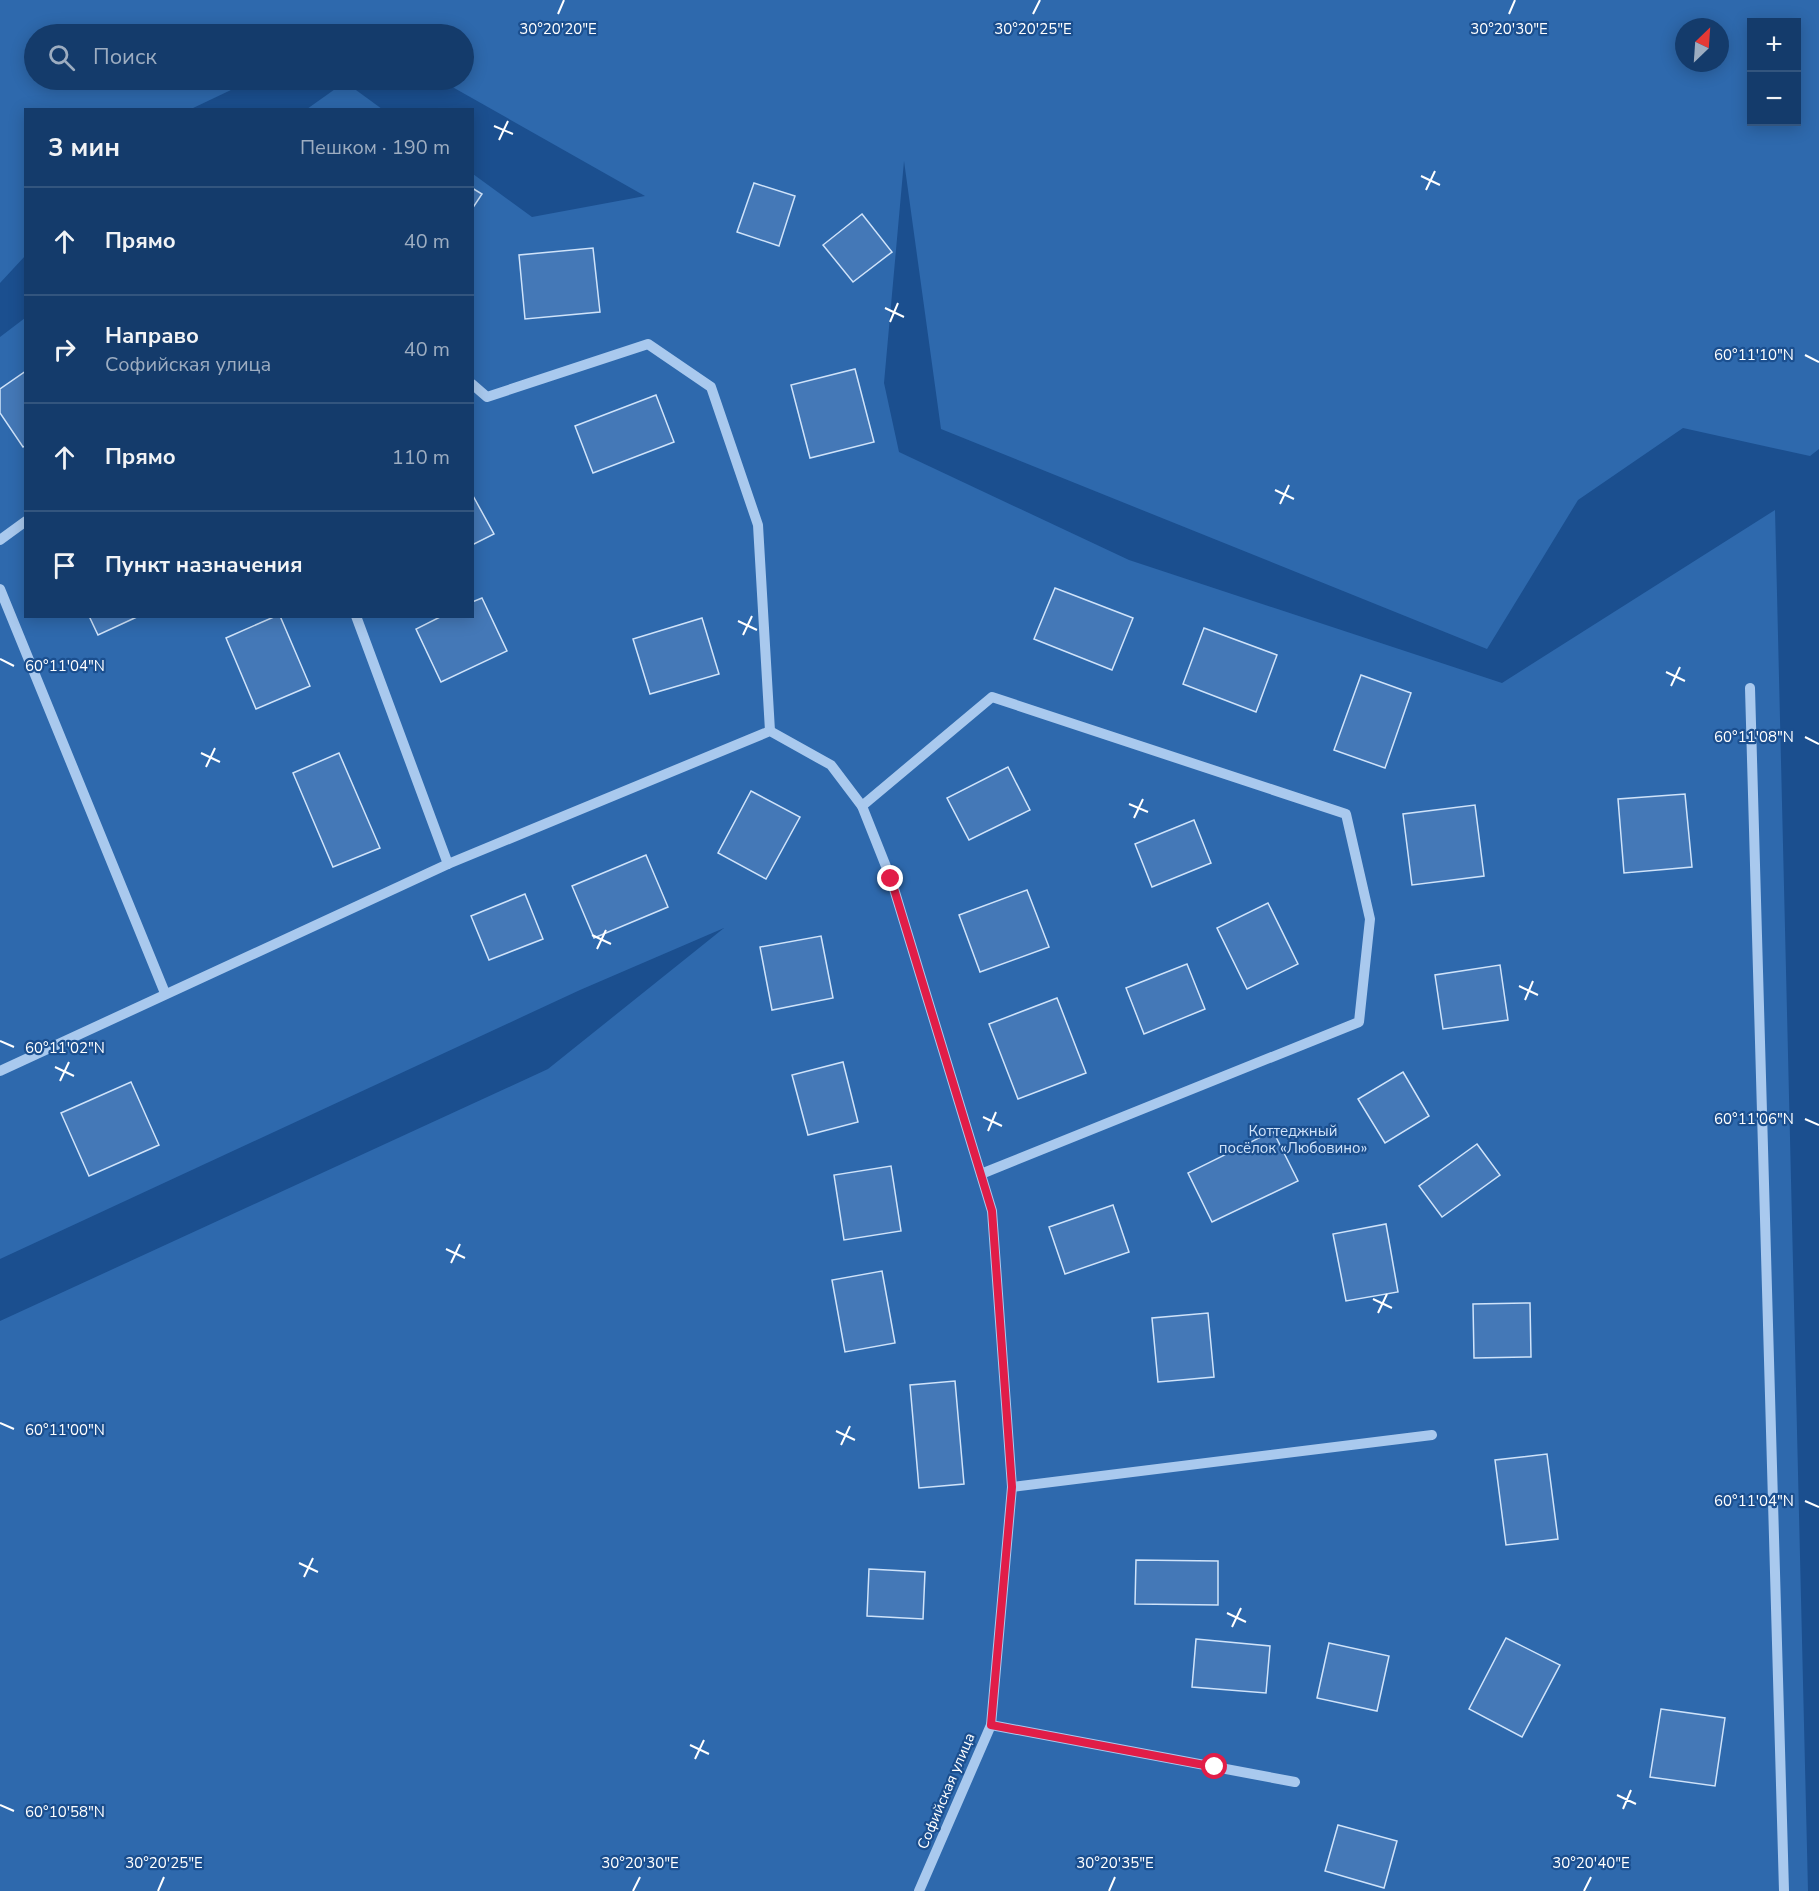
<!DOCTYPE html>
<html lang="ru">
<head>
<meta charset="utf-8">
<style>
	body { margin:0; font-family:"Nunito Sans",sans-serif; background:#214673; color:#f1f3f6 }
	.controls { position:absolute; right:18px; top:18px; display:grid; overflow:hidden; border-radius:0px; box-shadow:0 3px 15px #0003 }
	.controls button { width:54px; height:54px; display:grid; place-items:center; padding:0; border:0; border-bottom:2px solid #33557e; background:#143b6b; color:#f1f3f6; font:30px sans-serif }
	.compass { position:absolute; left:1675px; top:18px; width:54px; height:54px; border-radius:50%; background:#143b6b; box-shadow:0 3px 15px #0003; rotate:25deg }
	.stop { position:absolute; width:18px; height:18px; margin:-14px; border:4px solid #e11d48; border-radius:50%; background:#fff }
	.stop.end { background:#e11d48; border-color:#fff; box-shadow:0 2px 6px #0008 }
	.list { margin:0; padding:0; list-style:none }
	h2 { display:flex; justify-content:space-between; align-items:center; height:78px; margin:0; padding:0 24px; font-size:26px }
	h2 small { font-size:20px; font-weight:400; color:#9dadc1 }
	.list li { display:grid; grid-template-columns:39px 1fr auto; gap:18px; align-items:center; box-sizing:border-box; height:108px; padding:0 24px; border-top:2px solid #33557e }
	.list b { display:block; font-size:22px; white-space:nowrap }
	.list p { margin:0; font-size:20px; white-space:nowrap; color:#9dadc1 }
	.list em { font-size:20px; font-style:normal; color:#9dadc1 }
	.icon { flex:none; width:33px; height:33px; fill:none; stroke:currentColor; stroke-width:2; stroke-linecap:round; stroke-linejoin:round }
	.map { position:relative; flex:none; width:1819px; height:1891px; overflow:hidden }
	.search { position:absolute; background:#143b6b; box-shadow:0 3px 15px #0003; left:24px; top:24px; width:450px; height:66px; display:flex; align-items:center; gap:15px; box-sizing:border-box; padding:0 21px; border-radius:33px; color:#9dadc1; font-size:22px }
	.panel { position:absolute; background:#143b6b; box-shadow:0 3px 15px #0003; left:24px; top:108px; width:450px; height:510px; border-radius:0px }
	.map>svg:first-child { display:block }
	.green { fill:#2e69ad; fill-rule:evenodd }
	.building { fill:#4478b7; stroke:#cfe3fa; stroke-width:1.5 }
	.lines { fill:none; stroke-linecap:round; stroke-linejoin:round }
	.minor { stroke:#a9c9ee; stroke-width:10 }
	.route { stroke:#e11d48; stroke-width:8 }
	.ticks { fill:none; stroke:#fff; stroke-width:2 }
	.labels { text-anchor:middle; stroke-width:4.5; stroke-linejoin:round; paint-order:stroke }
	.park-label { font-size:15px; fill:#cfe3fa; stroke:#1b4f8f }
	.street-label { font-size:15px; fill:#fff; stroke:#1b4f8f }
	.ticks-label { font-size:15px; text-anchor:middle; fill:#fff; stroke:#1b4f8f; stroke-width:4.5; stroke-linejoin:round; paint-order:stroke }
</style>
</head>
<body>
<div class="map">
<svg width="1819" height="1891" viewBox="0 0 1819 1891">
	<rect width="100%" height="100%" fill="#1b4f8f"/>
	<!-- green -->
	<g class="green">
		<path d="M0 0H1819V449L1810 456 1683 428 1578 500 1487 649 941 429 904 161 884 383 899 452 1129 560 1502 683 1775 510 1808 1891H0V1321L548 1069 724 928 580 990 0 1259V337L25 318 26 616H472L473 174 532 217 645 196 440 80H464V34H361L352 30 343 34H34V80H252L191 109 26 110 25 256 0 283ZM1752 22H1796V122H1752ZM1684 27H1720V63H1684Z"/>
		<polygon points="345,82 382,109 307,109"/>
	</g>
	<!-- building -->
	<g class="building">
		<polygon points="754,183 795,196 779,246 737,232"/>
		<polygon points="472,188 482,194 472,209"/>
		<polygon points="862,214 892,252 853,282 823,245"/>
		<polygon points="593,248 600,312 525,319 519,255"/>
		<polygon points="855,369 874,442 810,458 791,385"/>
		<polygon points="26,371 26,445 23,447 0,413 0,389"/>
		<polygon points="656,395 674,442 593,473 575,426"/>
		<polygon points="472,494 494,534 472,545"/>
		<polygon points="1055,588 1133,618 1112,670 1034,639"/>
		<polygon points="482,598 507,651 441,682 416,629 442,616 472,616 472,602"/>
		<polygon points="89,616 139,616 98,635"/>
		<polygon points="276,616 280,616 310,686 256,709 226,638"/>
		<polygon points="702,618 719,674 650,694 633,639"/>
		<polygon points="1204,628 1277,655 1256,712 1183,684"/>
		<polygon points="1361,675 1411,693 1385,768 1334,750"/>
		<polygon points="339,753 380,848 333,867 293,773"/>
		<polygon points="1008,767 1030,810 969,840 947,798"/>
		<polygon points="751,791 800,817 766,879 718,853"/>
		<polygon points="1685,794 1692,867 1624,873 1618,799"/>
		<polygon points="1475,805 1484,876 1412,885 1403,814"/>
		<polygon points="1194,820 1211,863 1152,887 1135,844"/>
		<polygon points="646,855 668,907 594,938 572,886"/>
		<polygon points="1027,890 1049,947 980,972 959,915"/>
		<polygon points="525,894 543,939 489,960 471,916"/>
		<polygon points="1268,903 1298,964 1247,989 1217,928"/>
		<polygon points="821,936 833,998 772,1010 760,947"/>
		<polygon points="1187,964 1205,1009 1144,1034 1126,988"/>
		<polygon points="1500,965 1508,1020 1443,1029 1435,975"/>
		<polygon points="1057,998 1086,1073 1018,1099 989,1024"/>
		<polygon points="843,1062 858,1122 808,1135 792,1075"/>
		<polygon points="1403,1072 1429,1116 1385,1143 1358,1099"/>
		<polygon points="131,1082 159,1145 89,1176 61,1113"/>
		<polygon points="1273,1131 1298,1181 1212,1222 1188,1173"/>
		<polygon points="1477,1144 1500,1175 1442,1217 1419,1186"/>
		<polygon points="891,1166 901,1231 844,1240 834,1175"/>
		<polygon points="1113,1205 1129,1252 1065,1274 1049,1227"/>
		<polygon points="1386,1224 1398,1292 1346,1301 1333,1234"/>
		<polygon points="882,1271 895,1343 845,1352 832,1280"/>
		<polygon points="1530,1303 1531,1357 1474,1358 1473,1304"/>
		<polygon points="1208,1313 1214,1377 1158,1382 1152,1318"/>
		<polygon points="955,1381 964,1484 919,1488 910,1385"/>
		<polygon points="1547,1454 1558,1539 1506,1545 1495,1460"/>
		<polygon points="1136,1560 1218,1561 1218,1605 1135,1604"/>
		<polygon points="869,1569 925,1572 923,1619 867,1616"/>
		<polygon points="1506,1638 1560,1665 1522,1737 1469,1709"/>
		<polygon points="1196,1639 1270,1646 1266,1693 1192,1687"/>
		<polygon points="1329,1643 1389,1656 1377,1711 1317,1698"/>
		<polygon points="1661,1709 1725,1718 1715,1786 1650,1777"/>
		<polygon points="1338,1825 1397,1841 1384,1888 1325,1871"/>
	</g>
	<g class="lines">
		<!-- minor -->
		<g class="minor">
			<polyline points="472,384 487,397 648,344 711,387 758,525 770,731"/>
			<polyline points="0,540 26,521"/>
			<polyline points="0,589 165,993"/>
			<polyline points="356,616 448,864"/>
			<polyline points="1750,688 1784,1891"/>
			<polyline points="862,806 992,697 1346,814 1370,919 1359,1022 981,1174"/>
			<polyline points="0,1071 448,864 770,731 831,765 862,806 891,879 992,1211 1012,1487 991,1725 919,1891"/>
			<polyline points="1012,1487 1432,1435"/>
			<polyline points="991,1725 1295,1782"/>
		</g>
	</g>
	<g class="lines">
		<!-- route -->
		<polyline class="route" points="891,879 992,1211 1012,1487 991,1725 1215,1767"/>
	</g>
	<!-- ticks -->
	<path class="ticks" d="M558 14 564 0M1033 14 1040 0M1509 14 1515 0M494 126 513 134M499 140 508 121M1421 176 1440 185M1426 190 1435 171M885 308 904 317M890 322 898 303M1805 355 1819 362M1275 490 1294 499M1280 504 1289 485M738 621 757 630M743 635 752 616M0 659 14 666M1666 672 1685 681M1671 686 1680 667M1805 737 1819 744M201 753 220 762M206 767 215 748M1129 804 1148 812M1134 818 1143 799M592 935 611 944M597 949 606 930M1519 986 1538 995M1525 1000 1533 981M0 1041 14 1047M55 1067 74 1076M60 1081 69 1062M983 1117 1002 1126M1805 1119 1819 1125M988 1131 996 1112M446 1249 465 1258M451 1263 460 1244M1373 1299 1392 1308M1378 1313 1387 1294M0 1423 14 1429M836 1431 855 1440M841 1445 850 1426M1805 1501 1819 1507M299 1563 318 1572M304 1577 313 1558M1227 1613 1246 1622M1232 1627 1241 1608M690 1745 709 1754M695 1759 704 1740M1617 1795 1636 1804M0 1805 14 1811M1623 1809 1631 1790M158 1891 164 1877M633 1891 640 1877M1109 1891 1115 1877M1584 1891 1591 1877"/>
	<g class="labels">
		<!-- park labels -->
		<g class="park-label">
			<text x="1293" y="1136">Коттеджный<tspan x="1293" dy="17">посёлок «Любовино»</tspan></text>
		</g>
		<!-- street labels -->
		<g class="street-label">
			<text transform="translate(946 1791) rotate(-67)" y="5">Софийская улица</text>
		</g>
	</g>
	<g class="ticks-label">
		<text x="558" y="34">30°20'20"E</text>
		<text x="1033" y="34">30°20'25"E</text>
		<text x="1509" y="34">30°20'30"E</text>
		<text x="1754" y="360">60°11'10"N</text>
		<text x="65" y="671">60°11'04"N</text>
		<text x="1754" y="742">60°11'08"N</text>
		<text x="65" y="1053">60°11'02"N</text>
		<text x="1754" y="1124">60°11'06"N</text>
		<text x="65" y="1435">60°11'00"N</text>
		<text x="1754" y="1506">60°11'04"N</text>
		<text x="65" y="1817">60°10'58"N</text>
		<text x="164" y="1868">30°20'25"E</text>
		<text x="640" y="1868">30°20'30"E</text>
		<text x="1115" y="1868">30°20'35"E</text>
		<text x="1591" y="1868">30°20'40"E</text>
	</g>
</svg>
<div class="controls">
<button>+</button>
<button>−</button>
</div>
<svg class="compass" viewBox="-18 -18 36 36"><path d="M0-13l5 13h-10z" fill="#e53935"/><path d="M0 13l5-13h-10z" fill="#9dadc1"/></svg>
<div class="stop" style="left:1215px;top:1767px"></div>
<div class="stop end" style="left:891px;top:879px"></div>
<div class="search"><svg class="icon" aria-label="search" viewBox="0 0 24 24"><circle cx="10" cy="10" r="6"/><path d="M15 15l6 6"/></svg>Поиск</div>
<section class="panel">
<h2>3 мин<small>Пешком · 190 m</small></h2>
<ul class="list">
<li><svg class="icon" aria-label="ahead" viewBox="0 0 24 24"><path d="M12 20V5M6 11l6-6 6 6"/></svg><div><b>Прямо</b></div><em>40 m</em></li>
<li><svg class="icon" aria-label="right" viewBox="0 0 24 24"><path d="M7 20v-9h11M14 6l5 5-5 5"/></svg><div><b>Направо</b><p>Софийская улица</p></div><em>40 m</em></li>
<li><svg class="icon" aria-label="ahead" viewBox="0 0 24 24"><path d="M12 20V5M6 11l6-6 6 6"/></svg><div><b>Прямо</b></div><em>110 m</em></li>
<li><svg class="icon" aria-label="arrive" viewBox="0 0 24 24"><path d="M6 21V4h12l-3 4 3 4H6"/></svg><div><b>Пункт назначения</b></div></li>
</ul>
</section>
</div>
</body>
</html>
